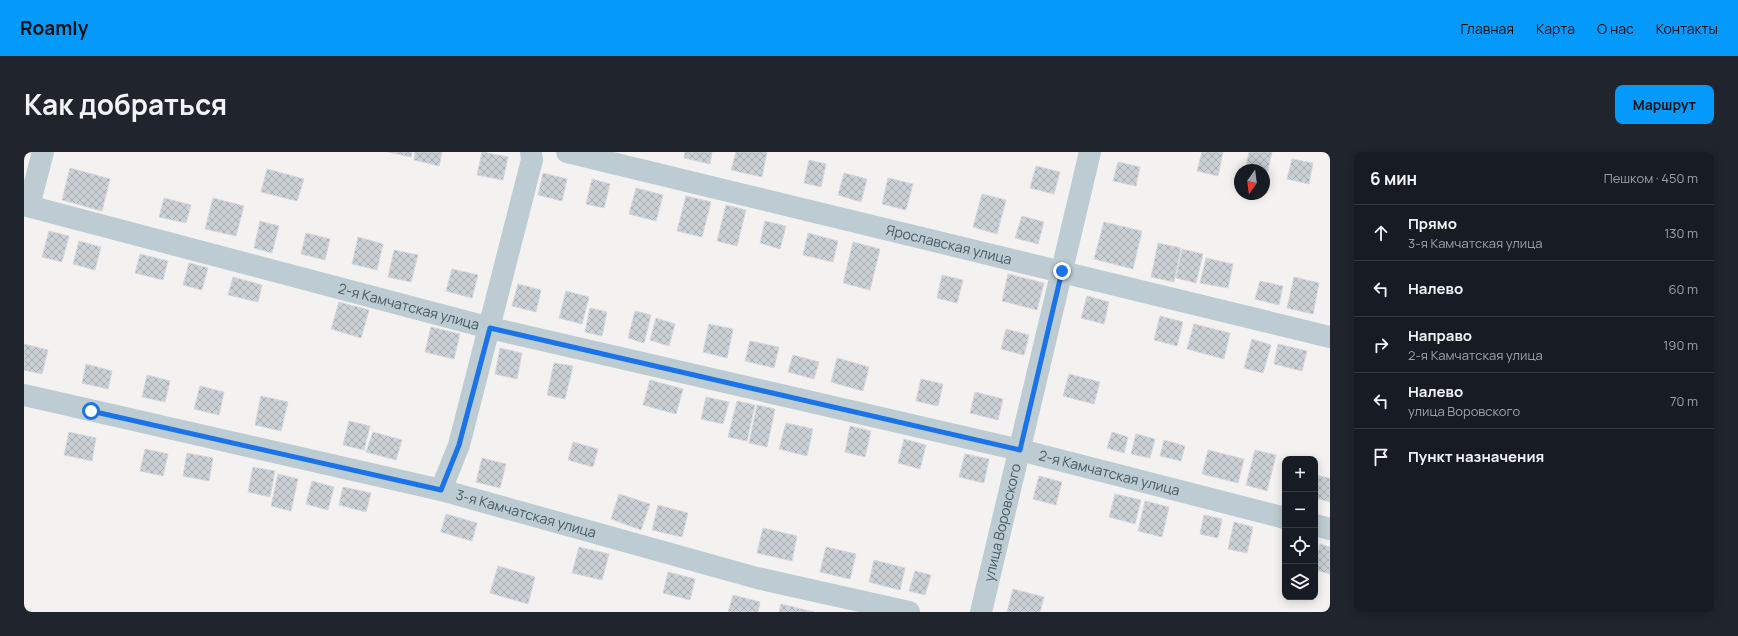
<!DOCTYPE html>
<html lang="ru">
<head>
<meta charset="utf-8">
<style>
	body { margin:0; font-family:Manrope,sans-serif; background:#20242c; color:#f1f3f6 }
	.controls { position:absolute; right:12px; bottom:12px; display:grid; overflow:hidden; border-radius:8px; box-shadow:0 2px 10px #0003 }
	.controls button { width:36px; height:36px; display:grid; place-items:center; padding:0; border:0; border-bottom:1px solid #363941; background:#171b24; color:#f1f3f6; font:20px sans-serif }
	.compass { position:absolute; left:1210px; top:12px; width:36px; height:36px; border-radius:50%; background:#171b24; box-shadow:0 2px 10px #0003; rotate:194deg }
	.stop { position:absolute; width:12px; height:12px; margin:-9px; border:3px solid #1a73e8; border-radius:50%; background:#fff }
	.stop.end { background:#1a73e8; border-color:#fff; box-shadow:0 1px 4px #0008 }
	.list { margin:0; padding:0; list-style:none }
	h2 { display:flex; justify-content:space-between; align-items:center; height:52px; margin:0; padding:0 16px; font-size:17px }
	h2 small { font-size:13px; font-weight:400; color:#9ea1a6 }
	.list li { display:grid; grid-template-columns:26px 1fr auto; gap:12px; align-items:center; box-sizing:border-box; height:56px; padding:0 16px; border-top:1px solid #363941 }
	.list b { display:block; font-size:15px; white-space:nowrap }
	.list p { margin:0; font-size:13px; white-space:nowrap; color:#9ea1a6 }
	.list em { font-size:13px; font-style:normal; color:#9ea1a6 }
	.icon { flex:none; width:22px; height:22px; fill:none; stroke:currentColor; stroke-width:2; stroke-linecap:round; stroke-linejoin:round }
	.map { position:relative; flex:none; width:1306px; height:460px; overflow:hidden; border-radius:8px }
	header { display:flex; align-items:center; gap:24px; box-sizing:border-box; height:56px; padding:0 20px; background:#049afb; color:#111 }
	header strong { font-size:19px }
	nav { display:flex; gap:22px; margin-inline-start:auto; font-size:14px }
	.intro { display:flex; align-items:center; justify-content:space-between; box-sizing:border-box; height:96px; padding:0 24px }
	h1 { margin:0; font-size:28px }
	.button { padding:10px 18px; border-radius:8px; background:#049afb; color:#111; font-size:14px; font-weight:700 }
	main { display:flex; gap:24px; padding:0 24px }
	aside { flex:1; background:#171b24; border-radius:8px; box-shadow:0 2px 10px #0003 }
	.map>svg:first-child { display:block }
	.building { fill:url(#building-cross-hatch); stroke:#d4d8dd }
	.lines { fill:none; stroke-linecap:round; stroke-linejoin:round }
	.minor { stroke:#bdccd2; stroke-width:22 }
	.route { stroke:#1a73e8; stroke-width:5 }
	.labels { text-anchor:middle; stroke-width:3; stroke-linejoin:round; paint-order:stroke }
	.street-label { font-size:14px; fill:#465961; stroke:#fff }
</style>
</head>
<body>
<header>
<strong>Roamly</strong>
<nav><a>Главная</a><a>Карта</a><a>О нас</a><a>Контакты</a></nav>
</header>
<div class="intro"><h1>Как добраться</h1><a class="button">Маршрут</a></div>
<main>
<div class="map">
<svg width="1306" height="460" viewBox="0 0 1306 460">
	<defs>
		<pattern id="building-cross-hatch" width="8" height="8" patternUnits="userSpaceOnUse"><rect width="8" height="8" fill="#cad0d4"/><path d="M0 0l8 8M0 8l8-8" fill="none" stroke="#a6acaf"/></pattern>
	</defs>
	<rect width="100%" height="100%" fill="#f4f1f1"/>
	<!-- building -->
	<g class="building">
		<polygon points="364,0 388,0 387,5"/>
		<polygon points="391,0 418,0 415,14 390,8"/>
		<polygon points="458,0 484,5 479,28 453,23"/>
		<polygon points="661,0 688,0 686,12 660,6"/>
		<polygon points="712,0 743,0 738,25 707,18"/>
		<polygon points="1178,0 1199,0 1194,24 1173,19"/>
		<polygon points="1225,0 1248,0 1242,26 1240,25 1240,18 1221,18"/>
		<polygon points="1268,7 1289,11 1285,32 1263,27"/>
		<polygon points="785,8 802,12 797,35 780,31"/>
		<polygon points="1094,10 1116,15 1112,34 1089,29"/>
		<polygon points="1012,14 1036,20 1030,42 1006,36"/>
		<polygon points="46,16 86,27 78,59 38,48"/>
		<polygon points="243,17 280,27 273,49 237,40"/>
		<polygon points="519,21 543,27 538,49 514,43"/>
		<polygon points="820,21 843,27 837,50 814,43"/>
		<polygon points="864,26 889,32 882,58 858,52"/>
		<polygon points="568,27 586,32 580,56 562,52"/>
		<polygon points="612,36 639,43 632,69 605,62"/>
		<polygon points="958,42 982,48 973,82 949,75"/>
		<polygon points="662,44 687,50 678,85 653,79"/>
		<polygon points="140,46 167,53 162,71 135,65"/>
		<polygon points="189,46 220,54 212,84 181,77"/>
		<polygon points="702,53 722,58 713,94 693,89"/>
		<polygon points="998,64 1020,70 1014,92 991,86"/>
		<polygon points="236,69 255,74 248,101 230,96"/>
		<polygon points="741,69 762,74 756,97 736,91"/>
		<polygon points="1080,70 1118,79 1109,117 1070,107"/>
		<polygon points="25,79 45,84 38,110 18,105"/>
		<polygon points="282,81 306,87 301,108 277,102"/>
		<polygon points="784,81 814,89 809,110 779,103"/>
		<polygon points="334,85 359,92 353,118 328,112"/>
		<polygon points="55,89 77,95 71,118 49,112"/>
		<polygon points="829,90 856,97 846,138 819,131"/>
		<polygon points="1134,91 1157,96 1150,130 1127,125"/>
		<polygon points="1158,97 1179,102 1172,131 1152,126"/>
		<polygon points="370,98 394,103 387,130 364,125"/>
		<polygon points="116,102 144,109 139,128 111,121"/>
		<polygon points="1182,106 1209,112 1204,136 1176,131"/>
		<polygon points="165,111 184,116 178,138 159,133"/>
		<polygon points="428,117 454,123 448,146 422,139"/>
		<polygon points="984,122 1020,131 1013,158 978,149"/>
		<polygon points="918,123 939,128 933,151 913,146"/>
		<polygon points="209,125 238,133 234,150 204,143"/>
		<polygon points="1270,125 1295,131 1289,162 1263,156"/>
		<polygon points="1236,129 1259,134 1255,153 1231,147"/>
		<polygon points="494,132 517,138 512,160 488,154"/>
		<polygon points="542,139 565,145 558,172 535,166"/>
		<polygon points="1063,144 1085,150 1080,172 1057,166"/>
		<polygon points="315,150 345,158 337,186 307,177"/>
		<polygon points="566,156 583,160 578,184 561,180"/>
		<polygon points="611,159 627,163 620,191 604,186"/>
		<polygon points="1136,164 1159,170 1153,194 1130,188"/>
		<polygon points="632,166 651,172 645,194 626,188"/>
		<polygon points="685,172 709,177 703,206 679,200"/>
		<polygon points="1170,172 1206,181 1200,207 1163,197"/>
		<polygon points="407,175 436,182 430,207 401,200"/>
		<polygon points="982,177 1005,183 1000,203 977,197"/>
		<polygon points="1228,187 1247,193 1239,221 1220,216"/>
		<polygon points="726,189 755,195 750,216 721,209"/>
		<polygon points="0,192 24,198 18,222 0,218"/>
		<polygon points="1254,192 1283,199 1278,219 1250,212"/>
		<polygon points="476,196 498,201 493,227 471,222"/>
		<polygon points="769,203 795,210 790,227 764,220"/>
		<polygon points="813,206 845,215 839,239 807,230"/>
		<polygon points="530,211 549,214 541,247 523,243"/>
		<polygon points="62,212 88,219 84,237 58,231"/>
		<polygon points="1045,222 1076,230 1070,252 1039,244"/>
		<polygon points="123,223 146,229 141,250 118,245"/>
		<polygon points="897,227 919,232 914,254 892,249"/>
		<polygon points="626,228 659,237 652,262 619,253"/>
		<polygon points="176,234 200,240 195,263 170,257"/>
		<polygon points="951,240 979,247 974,268 946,261"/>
		<polygon points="237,244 264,250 257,279 231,273"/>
		<polygon points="682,245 705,250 699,272 677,267"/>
		<polygon points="713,249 731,253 723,289 704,285"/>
		<polygon points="733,253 751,257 743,295 725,291"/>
		<polygon points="325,269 346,274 340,298 319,293"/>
		<polygon points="762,271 789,277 783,304 755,297"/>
		<polygon points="826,274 847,279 841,305 821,300"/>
		<polygon points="45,280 72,286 68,309 40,303"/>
		<polygon points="349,280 378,288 372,308 342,300"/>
		<polygon points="1088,280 1104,285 1100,301 1083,296"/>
		<polygon points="1112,282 1131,287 1126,306 1107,302"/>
		<polygon points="880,287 902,293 896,317 874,311"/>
		<polygon points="1140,288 1161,294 1157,309 1136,304"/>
		<polygon points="549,290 574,297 569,315 544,308"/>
		<polygon points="121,297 144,302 139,324 116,319"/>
		<polygon points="1184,298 1220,307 1214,331 1178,322"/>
		<polygon points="1231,298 1252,303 1243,339 1222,333"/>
		<polygon points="163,301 189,306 185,329 159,324"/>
		<polygon points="941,302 965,307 960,331 935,325"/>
		<polygon points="458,306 482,312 476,336 452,330"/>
		<polygon points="229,315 251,319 246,345 224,340"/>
		<polygon points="254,322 274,327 267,359 247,354"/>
		<polygon points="1291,323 1306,326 1306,350 1291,346"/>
		<polygon points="1015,324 1038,330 1032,353 1009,347"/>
		<polygon points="288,329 310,335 304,358 282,352"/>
		<polygon points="319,335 347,341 342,360 315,353"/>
		<polygon points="595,342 626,352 617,378 587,367"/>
		<polygon points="1091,342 1117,348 1111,372 1085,365"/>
		<polygon points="1121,349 1145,355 1138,385 1114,379"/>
		<polygon points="634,353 664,361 658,385 628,378"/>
		<polygon points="422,362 453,371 448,389 417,380"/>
		<polygon points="1180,363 1198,367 1194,386 1176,382"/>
		<polygon points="1210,370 1229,375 1223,401 1204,397"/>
		<polygon points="739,376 773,384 768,409 733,401"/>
		<polygon points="1296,392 1306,395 1306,422 1291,418 1291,410"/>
		<polygon points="555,395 585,402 578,428 548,421"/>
		<polygon points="802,395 832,402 826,427 796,420"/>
		<polygon points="850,408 881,416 876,438 845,430"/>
		<polygon points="474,414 511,425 504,452 466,441"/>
		<polygon points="891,419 907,423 901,443 885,439"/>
		<polygon points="644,420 671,427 666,448 639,441"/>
		<polygon points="989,437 1020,445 1016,460 983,460"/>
		<polygon points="709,443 736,450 734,460 704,460"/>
		<polygon points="757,452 790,460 755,460"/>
	</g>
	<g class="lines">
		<!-- minor -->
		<g class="minor">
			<path id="s1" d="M543 0 1306 185"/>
			<path id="s2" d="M0 53 466 176 996 298 1261 366"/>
			<polyline points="5,54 19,0"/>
			<path id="s3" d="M0 243 417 338 733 426 885 460"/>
			<polyline points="417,338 435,293 508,8 507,0"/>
			<polyline points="1291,373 1306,377"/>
			<path id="s4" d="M957 460 1066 0"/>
		</g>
	</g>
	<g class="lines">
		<!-- route -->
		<polyline class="route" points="67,259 417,338 435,293 466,176 996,298 1038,119"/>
	</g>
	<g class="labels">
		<!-- street labels -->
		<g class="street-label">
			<text dy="5" stroke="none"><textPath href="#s1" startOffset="393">Ярославская улица</textPath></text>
			<text dy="5" stroke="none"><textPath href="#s2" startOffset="398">2-я Камчатская улица</textPath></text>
			<text dy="5" stroke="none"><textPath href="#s2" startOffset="1118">2-я Камчатская улица</textPath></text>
			<text dy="5" stroke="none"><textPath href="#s3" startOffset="516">3-я Камчатская улица</textPath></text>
			<text dy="5" stroke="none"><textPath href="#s4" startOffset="92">улица Воровского</textPath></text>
		</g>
	</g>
</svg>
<div class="controls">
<button>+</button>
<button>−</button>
<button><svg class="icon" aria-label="locate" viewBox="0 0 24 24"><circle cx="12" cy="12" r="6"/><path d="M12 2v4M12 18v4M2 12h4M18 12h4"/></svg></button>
<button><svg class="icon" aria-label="layers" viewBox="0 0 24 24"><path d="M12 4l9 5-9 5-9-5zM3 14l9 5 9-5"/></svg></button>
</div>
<svg class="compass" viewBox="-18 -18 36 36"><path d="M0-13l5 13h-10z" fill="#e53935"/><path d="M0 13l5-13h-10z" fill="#9ea1a6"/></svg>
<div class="stop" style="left:67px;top:259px"></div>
<div class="stop end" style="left:1038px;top:119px"></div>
</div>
<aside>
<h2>6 мин<small>Пешком · 450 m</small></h2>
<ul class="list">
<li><svg class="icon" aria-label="ahead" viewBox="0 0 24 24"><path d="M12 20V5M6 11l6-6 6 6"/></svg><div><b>Прямо</b><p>3-я Камчатская улица</p></div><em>130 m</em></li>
<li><svg class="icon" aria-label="left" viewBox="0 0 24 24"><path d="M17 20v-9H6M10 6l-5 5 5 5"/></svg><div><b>Налево</b></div><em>60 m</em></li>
<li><svg class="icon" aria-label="right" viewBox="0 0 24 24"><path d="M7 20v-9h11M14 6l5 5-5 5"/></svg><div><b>Направо</b><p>2-я Камчатская улица</p></div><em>190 m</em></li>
<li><svg class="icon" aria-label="left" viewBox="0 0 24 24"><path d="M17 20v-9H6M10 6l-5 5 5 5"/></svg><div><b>Налево</b><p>улица Воровского</p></div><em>70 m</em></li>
<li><svg class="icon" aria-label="arrive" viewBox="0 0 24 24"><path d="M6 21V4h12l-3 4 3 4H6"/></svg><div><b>Пункт назначения</b></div></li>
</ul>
</aside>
</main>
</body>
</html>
